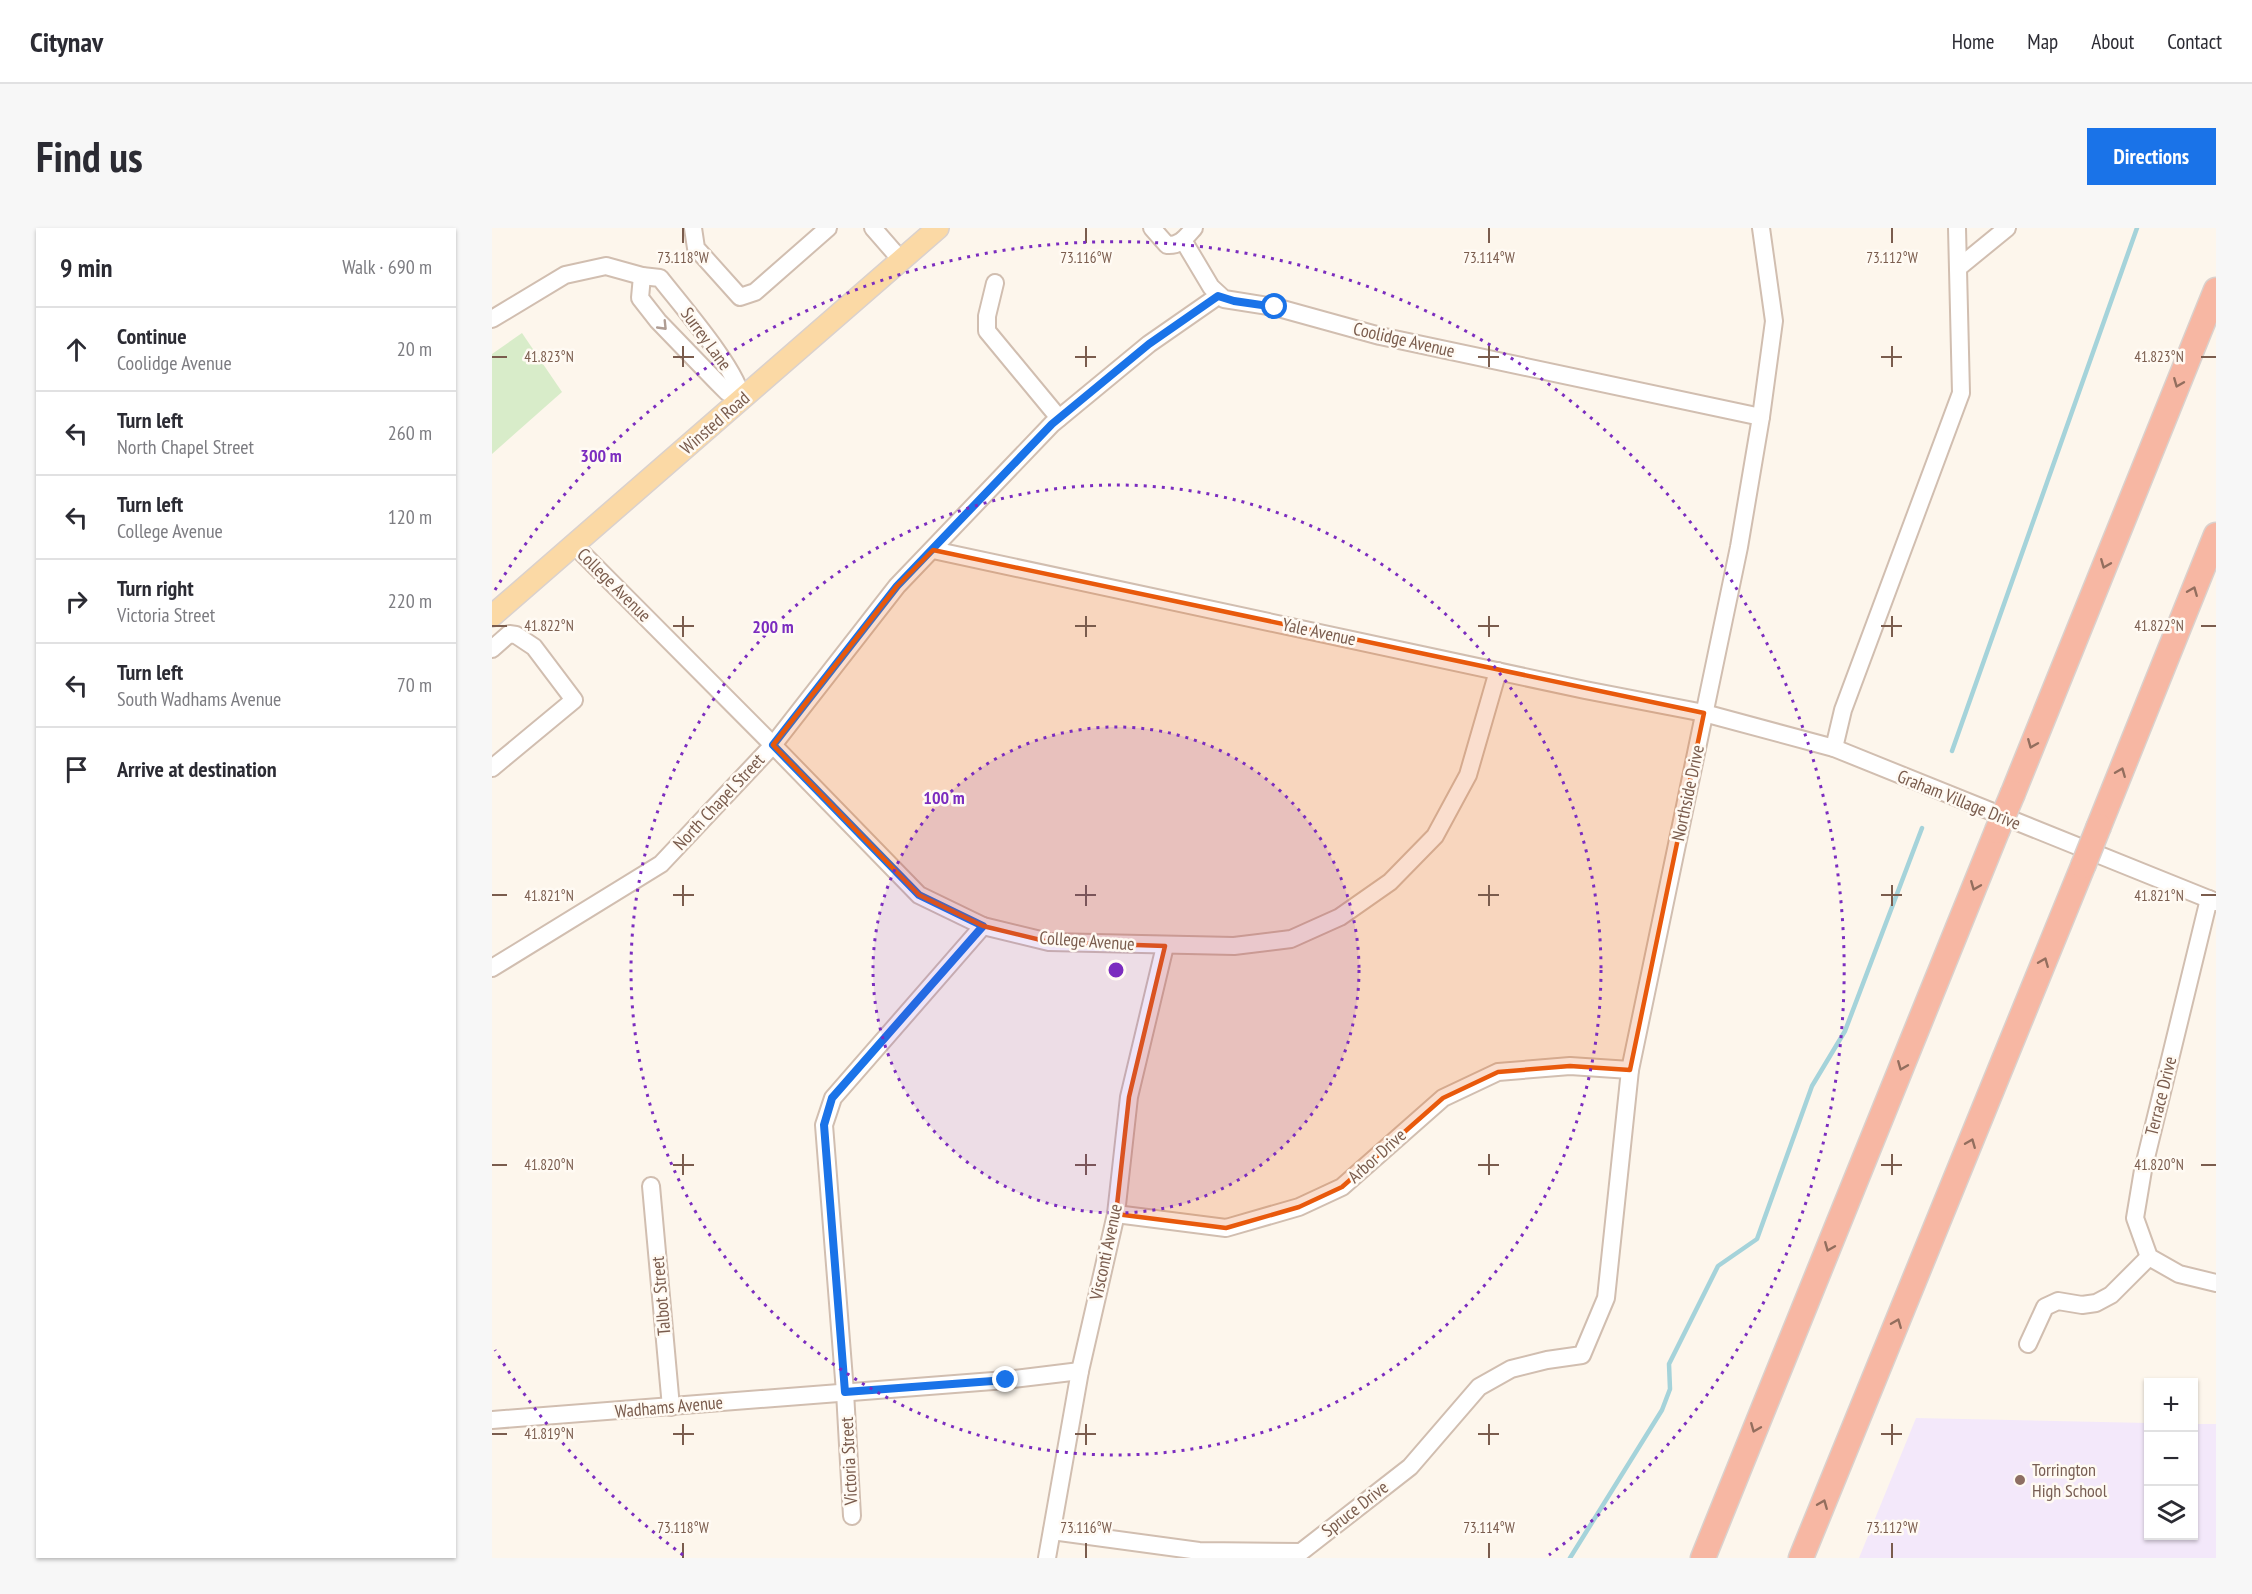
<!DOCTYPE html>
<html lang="en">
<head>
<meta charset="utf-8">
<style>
	body { margin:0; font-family:"PT Sans Narrow",sans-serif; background:#f7f7f7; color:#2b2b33 }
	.controls { position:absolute; right:18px; bottom:18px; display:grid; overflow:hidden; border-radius:0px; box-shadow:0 2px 4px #0004 }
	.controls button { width:54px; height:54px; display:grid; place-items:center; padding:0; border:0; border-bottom:2px solid #e1e1e2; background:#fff; color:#2b2b33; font:30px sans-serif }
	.stop { position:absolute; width:18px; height:18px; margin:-14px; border:4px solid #1a73e8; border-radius:50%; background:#fff }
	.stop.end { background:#1a73e8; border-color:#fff; box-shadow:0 2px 6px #0008 }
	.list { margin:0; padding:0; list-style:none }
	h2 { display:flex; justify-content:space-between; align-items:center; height:78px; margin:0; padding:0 24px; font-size:26px }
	h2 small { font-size:20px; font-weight:400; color:#7c7c81 }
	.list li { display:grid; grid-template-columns:39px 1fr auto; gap:18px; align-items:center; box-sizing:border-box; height:84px; padding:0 24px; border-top:2px solid #e1e1e2 }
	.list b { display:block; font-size:22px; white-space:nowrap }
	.list p { margin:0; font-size:20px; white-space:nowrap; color:#7c7c81 }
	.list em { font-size:20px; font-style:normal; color:#7c7c81 }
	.icon { flex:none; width:33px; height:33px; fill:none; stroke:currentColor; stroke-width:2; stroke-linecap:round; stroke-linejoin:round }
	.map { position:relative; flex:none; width:1724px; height:1330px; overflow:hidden; border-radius:0px }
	header { display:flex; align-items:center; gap:36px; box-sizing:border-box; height:84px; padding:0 30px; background:#fff; border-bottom:2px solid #e1e1e2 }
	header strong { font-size:28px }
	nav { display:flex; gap:33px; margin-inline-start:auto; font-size:21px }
	.intro { display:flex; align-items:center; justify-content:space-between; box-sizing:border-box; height:144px; padding:0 36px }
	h1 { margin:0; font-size:42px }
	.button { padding:15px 27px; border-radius:0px; background:#1a73e8; color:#fff; font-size:21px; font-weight:700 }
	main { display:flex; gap:36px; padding:0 36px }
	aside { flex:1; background:#fff; border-radius:0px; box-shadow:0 2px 4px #0004 }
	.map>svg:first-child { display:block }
	.education { fill:#f3e8fa }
	.green { fill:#d8ecc9 }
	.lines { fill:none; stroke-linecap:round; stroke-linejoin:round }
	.stream { stroke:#a5d3da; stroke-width:4.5 }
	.minor-casing { stroke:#d1beb0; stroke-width:20 }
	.major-casing { stroke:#dad1cd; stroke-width:24 }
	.highway-casing { stroke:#dad1cd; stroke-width:27 }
	.minor { stroke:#fff; stroke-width:16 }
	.major { stroke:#fbd9a5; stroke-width:21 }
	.highway { stroke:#f7b7a3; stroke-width:24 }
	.highway-bridge-casing { stroke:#dad1cd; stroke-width:27; stroke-linecap:butt }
	.highway-bridge { stroke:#f7b7a3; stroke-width:24 }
	.oneway { stroke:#af9d94 }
	.oneway2 { stroke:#936e5e }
	.route { stroke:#1a73e8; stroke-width:8 }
	.marked { fill:#e8590c; fill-opacity:0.2; stroke:#e8590c; stroke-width:4.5; stroke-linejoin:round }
	.ticks { fill:none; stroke:#7a5c4d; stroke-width:2 }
	.ring { fill:none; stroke:#7b2cbf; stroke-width:3; stroke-dasharray:3 6 }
	.education-dot { fill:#8d6e63; stroke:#fffaf3; stroke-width:2 }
	.labels { text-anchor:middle; stroke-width:5; stroke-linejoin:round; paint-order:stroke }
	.street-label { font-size:18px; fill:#7a5c4d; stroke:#fffaf3 }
	.education-label { font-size:18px; fill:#785e54; stroke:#fffaf3; text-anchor:start }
	.ticks-label { font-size:15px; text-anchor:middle; fill:#7a5c4d; stroke:#fffaf3; stroke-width:5; stroke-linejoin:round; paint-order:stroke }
	.centre { fill:#7b2cbf; stroke:#fffaf3; stroke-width:3 }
	.ring-label { font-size:18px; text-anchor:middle; font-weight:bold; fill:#7b2cbf; stroke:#fffaf3; stroke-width:5; stroke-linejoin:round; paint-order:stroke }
</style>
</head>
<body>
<header>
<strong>Citynav</strong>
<nav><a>Home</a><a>Map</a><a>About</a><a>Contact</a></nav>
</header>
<div class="intro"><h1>Find us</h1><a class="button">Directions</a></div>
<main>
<aside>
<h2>9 min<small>Walk · 690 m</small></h2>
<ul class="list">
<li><svg class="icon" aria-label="ahead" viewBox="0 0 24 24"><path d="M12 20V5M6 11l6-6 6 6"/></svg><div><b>Continue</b><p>Coolidge Avenue</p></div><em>20 m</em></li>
<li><svg class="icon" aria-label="left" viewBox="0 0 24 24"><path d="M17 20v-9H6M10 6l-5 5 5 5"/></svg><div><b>Turn left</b><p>North Chapel Street</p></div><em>260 m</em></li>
<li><svg class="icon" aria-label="left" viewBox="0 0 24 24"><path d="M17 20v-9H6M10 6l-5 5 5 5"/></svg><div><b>Turn left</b><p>College Avenue</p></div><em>120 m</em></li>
<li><svg class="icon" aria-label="right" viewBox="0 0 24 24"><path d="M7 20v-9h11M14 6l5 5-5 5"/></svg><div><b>Turn right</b><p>Victoria Street</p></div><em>220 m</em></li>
<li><svg class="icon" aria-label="left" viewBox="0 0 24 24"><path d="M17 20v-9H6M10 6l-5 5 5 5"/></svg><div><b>Turn left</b><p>South Wadhams Avenue</p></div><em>70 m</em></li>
<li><svg class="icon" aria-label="arrive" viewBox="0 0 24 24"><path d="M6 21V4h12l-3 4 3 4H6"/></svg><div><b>Arrive at destination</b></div></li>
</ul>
</aside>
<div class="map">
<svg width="1724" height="1330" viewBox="0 0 1724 1330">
	<rect width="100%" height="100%" fill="#fdf6ec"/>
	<!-- education -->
	<polygon class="education" points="1424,1190 1656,1195 1656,1308 1702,1308 1702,1196 1724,1196 1724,1330 1367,1330"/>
	<!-- green -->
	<polygon class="green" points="30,105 70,164 0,226 0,126"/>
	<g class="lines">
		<!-- stream -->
		<g class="stream">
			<polyline points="1460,523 1645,0"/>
			<polyline points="1078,1330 1170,1182 1178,1161 1177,1136 1226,1038 1265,1011 1320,858 1353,803 1430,600"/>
		</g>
		<defs>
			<g id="minor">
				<polyline points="201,0 204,20 248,69 263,64 336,0"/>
				<polyline points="381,0 409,32"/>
				<path d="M660 0 675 17C688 18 694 9 702 0"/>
				<polyline points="691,12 719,59 732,71 783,79 888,108 1269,189"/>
				<polyline points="1466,40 1515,0"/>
				<polyline points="150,48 148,70 166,93 224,153 235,164 250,172"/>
				<polyline points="503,55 495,88 495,103 567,190"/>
				<path d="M0 91 73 47 114 38 150 48 168 50C189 77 246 142 250 172"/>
				<polyline points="81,316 281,517 427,667 491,698 557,714 742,718 799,711 848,689 898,654 943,608 976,547 1006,443"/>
				<polyline points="441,322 1093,462 1212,485 1342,520 1724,674"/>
				<polyline points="0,421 17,406 24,407 42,419 82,472 0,540"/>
				<polyline points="1342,520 1351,482 1469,165 1465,0"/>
				<polyline points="1717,671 1651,942 1643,990 1657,1029 1687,1046 1724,1055"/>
				<polyline points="0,740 169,636 281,517 405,358 560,196 657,116 726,68"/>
				<polyline points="159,958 179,1179"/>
				<polyline points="624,986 734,1000 807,979 850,959 951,870 1006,844 1078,838 1138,842"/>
				<polyline points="1536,1116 1553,1079 1566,1073 1590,1077 1604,1075 1619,1067 1657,1029"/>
				<polyline points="0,1192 514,1152 588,1143"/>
				<polyline points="360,1288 353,1164 332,897 341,870 491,698"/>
				<polyline points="560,1303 707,1323 809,1324 918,1239 987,1159 1019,1141 1055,1132 1090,1127 1114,1070 1138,842 1247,319 1269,189 1282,93 1269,0"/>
				<polyline points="555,1330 588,1143 624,986 637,869 673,718"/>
			</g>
			<polyline id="major" points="0,388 446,0"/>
			<g id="highway">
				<polyline points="1521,565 1724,62"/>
				<polyline points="1607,598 1724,307"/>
				<polyline points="1211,1330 1505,603"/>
				<polyline points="1309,1330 1591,638"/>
			</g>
		</defs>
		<!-- minor casing -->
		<use href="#minor" class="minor-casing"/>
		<!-- major casing -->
		<use href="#major" class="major-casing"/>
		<!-- highway casing -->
		<use href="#highway" class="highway-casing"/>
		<!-- minor -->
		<use href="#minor" class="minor"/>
		<!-- major -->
		<use href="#major" class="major"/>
		<!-- highway -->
		<use href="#highway" class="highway"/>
		<defs>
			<g id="highway-bridge">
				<polyline points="1505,603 1521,565"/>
				<polyline points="1591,638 1607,598"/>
			</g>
		</defs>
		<!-- highway-bridge casing -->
		<use href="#highway-bridge" class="highway-bridge-casing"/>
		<!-- highway-bridge -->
		<use href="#highway-bridge" class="highway-bridge"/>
	</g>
	<!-- one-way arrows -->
	<defs><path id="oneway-chevron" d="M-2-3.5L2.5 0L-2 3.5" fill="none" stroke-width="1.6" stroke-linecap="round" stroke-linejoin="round" transform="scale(1.5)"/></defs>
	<use class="oneway" href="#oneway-chevron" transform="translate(171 98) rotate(46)"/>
	<g class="oneway2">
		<use href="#oneway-chevron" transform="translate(1686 155) rotate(112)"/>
		<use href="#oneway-chevron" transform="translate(1613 336) rotate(112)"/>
		<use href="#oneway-chevron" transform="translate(1701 363) rotate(-68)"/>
		<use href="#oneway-chevron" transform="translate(1540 516) rotate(112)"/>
		<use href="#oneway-chevron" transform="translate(1629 544) rotate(-68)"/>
		<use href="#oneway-chevron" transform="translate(1483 658) rotate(112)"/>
		<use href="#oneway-chevron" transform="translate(1552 734) rotate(-68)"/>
		<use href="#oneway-chevron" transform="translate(1410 838) rotate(112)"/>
		<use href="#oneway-chevron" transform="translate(1479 915) rotate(-68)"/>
		<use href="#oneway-chevron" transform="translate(1337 1019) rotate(112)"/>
		<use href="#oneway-chevron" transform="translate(1405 1095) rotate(-68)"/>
		<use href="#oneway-chevron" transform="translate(1263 1200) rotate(112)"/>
		<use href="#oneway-chevron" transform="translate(1331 1276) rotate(-68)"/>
	</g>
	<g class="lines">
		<!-- route -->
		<polyline class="route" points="514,1152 353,1164 332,897 340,870 491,698 427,667 281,517 405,358 560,196 657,116 726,68 742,73 783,79"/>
	</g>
	<!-- marked area -->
	<path class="marked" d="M441 322 1212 485 1138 842 1078 838 1006 844 951 870 850 959 807 979 734 1000 624 986 637 869 673 718 557 714 491 698 427 667 281 517 405 358Z"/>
	<!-- ticks -->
	<path class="ticks" d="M191 0V15M594 0V15M997 0V15M1400 0V15M191 118V139M594 118V139M997 118V139M1400 118V139M0 129H15M181 129H202M583 129H604M986 129H1007M1389 129H1410M1709 129H1724M191 388V409M594 388V409M997 388V409M1400 388V409M0 398H15M181 398H202M583 398H604M986 398H1007M1389 398H1410M1709 398H1724M191 657V678M594 657V678M997 657V678M1400 657V678M0 667H15M181 667H202M583 667H604M986 667H1007M1389 667H1410M1709 667H1724M191 926V947M594 926V947M997 926V947M1400 926V947M0 937H15M181 937H202M583 937H604M986 937H1007M1389 937H1410M1709 937H1724M191 1196V1217M594 1196V1217M997 1196V1217M1400 1196V1217M0 1206H15M181 1206H202M583 1206H604M986 1206H1007M1389 1206H1410M191 1315V1330M594 1315V1330M997 1315V1330M1400 1315V1330"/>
	<!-- distance rings -->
	<circle cx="624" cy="742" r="243" fill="#7b2cbf" fill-opacity=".12"/>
	<g class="ring">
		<circle cx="624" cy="742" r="243"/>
		<circle cx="624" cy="742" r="485"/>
		<path d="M191 1327A728 728 0 0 1 3 1122M3 362A728 728 0 1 1 1057 1327"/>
	</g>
	<!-- markers -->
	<circle class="education-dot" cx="1528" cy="1252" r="6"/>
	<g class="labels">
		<!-- street labels -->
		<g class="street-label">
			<text transform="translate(214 111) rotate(54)" y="6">Surrey Lane</text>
			<text transform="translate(912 112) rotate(13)" y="6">Coolidge Avenue</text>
			<text transform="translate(223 195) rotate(-41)" y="6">Winsted Road</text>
			<text transform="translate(122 357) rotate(45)" y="6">College Avenue</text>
			<text transform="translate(827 404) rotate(12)" y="6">Yale Avenue</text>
			<text transform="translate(1196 565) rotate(-78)" y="6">Northside Drive</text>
			<text transform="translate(1467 572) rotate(22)" y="6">Graham Village Drive</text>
			<text transform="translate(227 574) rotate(-47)" y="6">North Chapel Street</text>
			<text transform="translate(595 713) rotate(4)" y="6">College Avenue</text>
			<text transform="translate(1669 868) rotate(-76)" y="6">Terrace Drive</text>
			<text transform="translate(885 928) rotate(-42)" y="6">Arbor Drive</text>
			<text transform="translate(614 1024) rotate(-78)" y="6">Visconti Avenue</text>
			<text transform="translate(169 1068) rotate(-95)" y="6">Talbot Street</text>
			<text transform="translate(177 1179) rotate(-5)" y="6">Wadhams Avenue</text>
			<text transform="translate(357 1233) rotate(-93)" y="6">Victoria Street</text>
			<text transform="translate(863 1281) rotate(-38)" y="6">Spruce Drive</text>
		</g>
		<!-- education labels -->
		<g class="education-label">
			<text x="1540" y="1248">Torrington<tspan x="1540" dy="21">High School</tspan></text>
		</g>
	</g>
	<g class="ticks-label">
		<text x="191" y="35">73.118°W</text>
		<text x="594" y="35">73.116°W</text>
		<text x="997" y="35">73.114°W</text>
		<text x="1400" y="35">73.112°W</text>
		<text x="57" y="134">41.823°N</text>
		<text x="1667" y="134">41.823°N</text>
		<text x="57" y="403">41.822°N</text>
		<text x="1667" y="403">41.822°N</text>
		<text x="57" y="673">41.821°N</text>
		<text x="1667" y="673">41.821°N</text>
		<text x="57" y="942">41.820°N</text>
		<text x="1667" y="942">41.820°N</text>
		<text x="57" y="1211">41.819°N</text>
		<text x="191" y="1305">73.118°W</text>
		<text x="594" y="1305">73.116°W</text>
		<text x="997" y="1305">73.114°W</text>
		<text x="1400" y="1305">73.112°W</text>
	</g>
	<circle cx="624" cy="742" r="9" class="centre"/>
	<g class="ring-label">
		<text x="109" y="234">300 m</text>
		<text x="281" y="405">200 m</text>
		<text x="452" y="576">100 m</text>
	</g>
</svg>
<div class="controls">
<button>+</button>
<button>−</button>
<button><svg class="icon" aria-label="layers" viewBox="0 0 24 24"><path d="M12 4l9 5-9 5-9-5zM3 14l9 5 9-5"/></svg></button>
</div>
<div class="stop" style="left:783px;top:79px"></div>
<div class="stop end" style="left:514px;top:1152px"></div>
</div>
</main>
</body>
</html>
